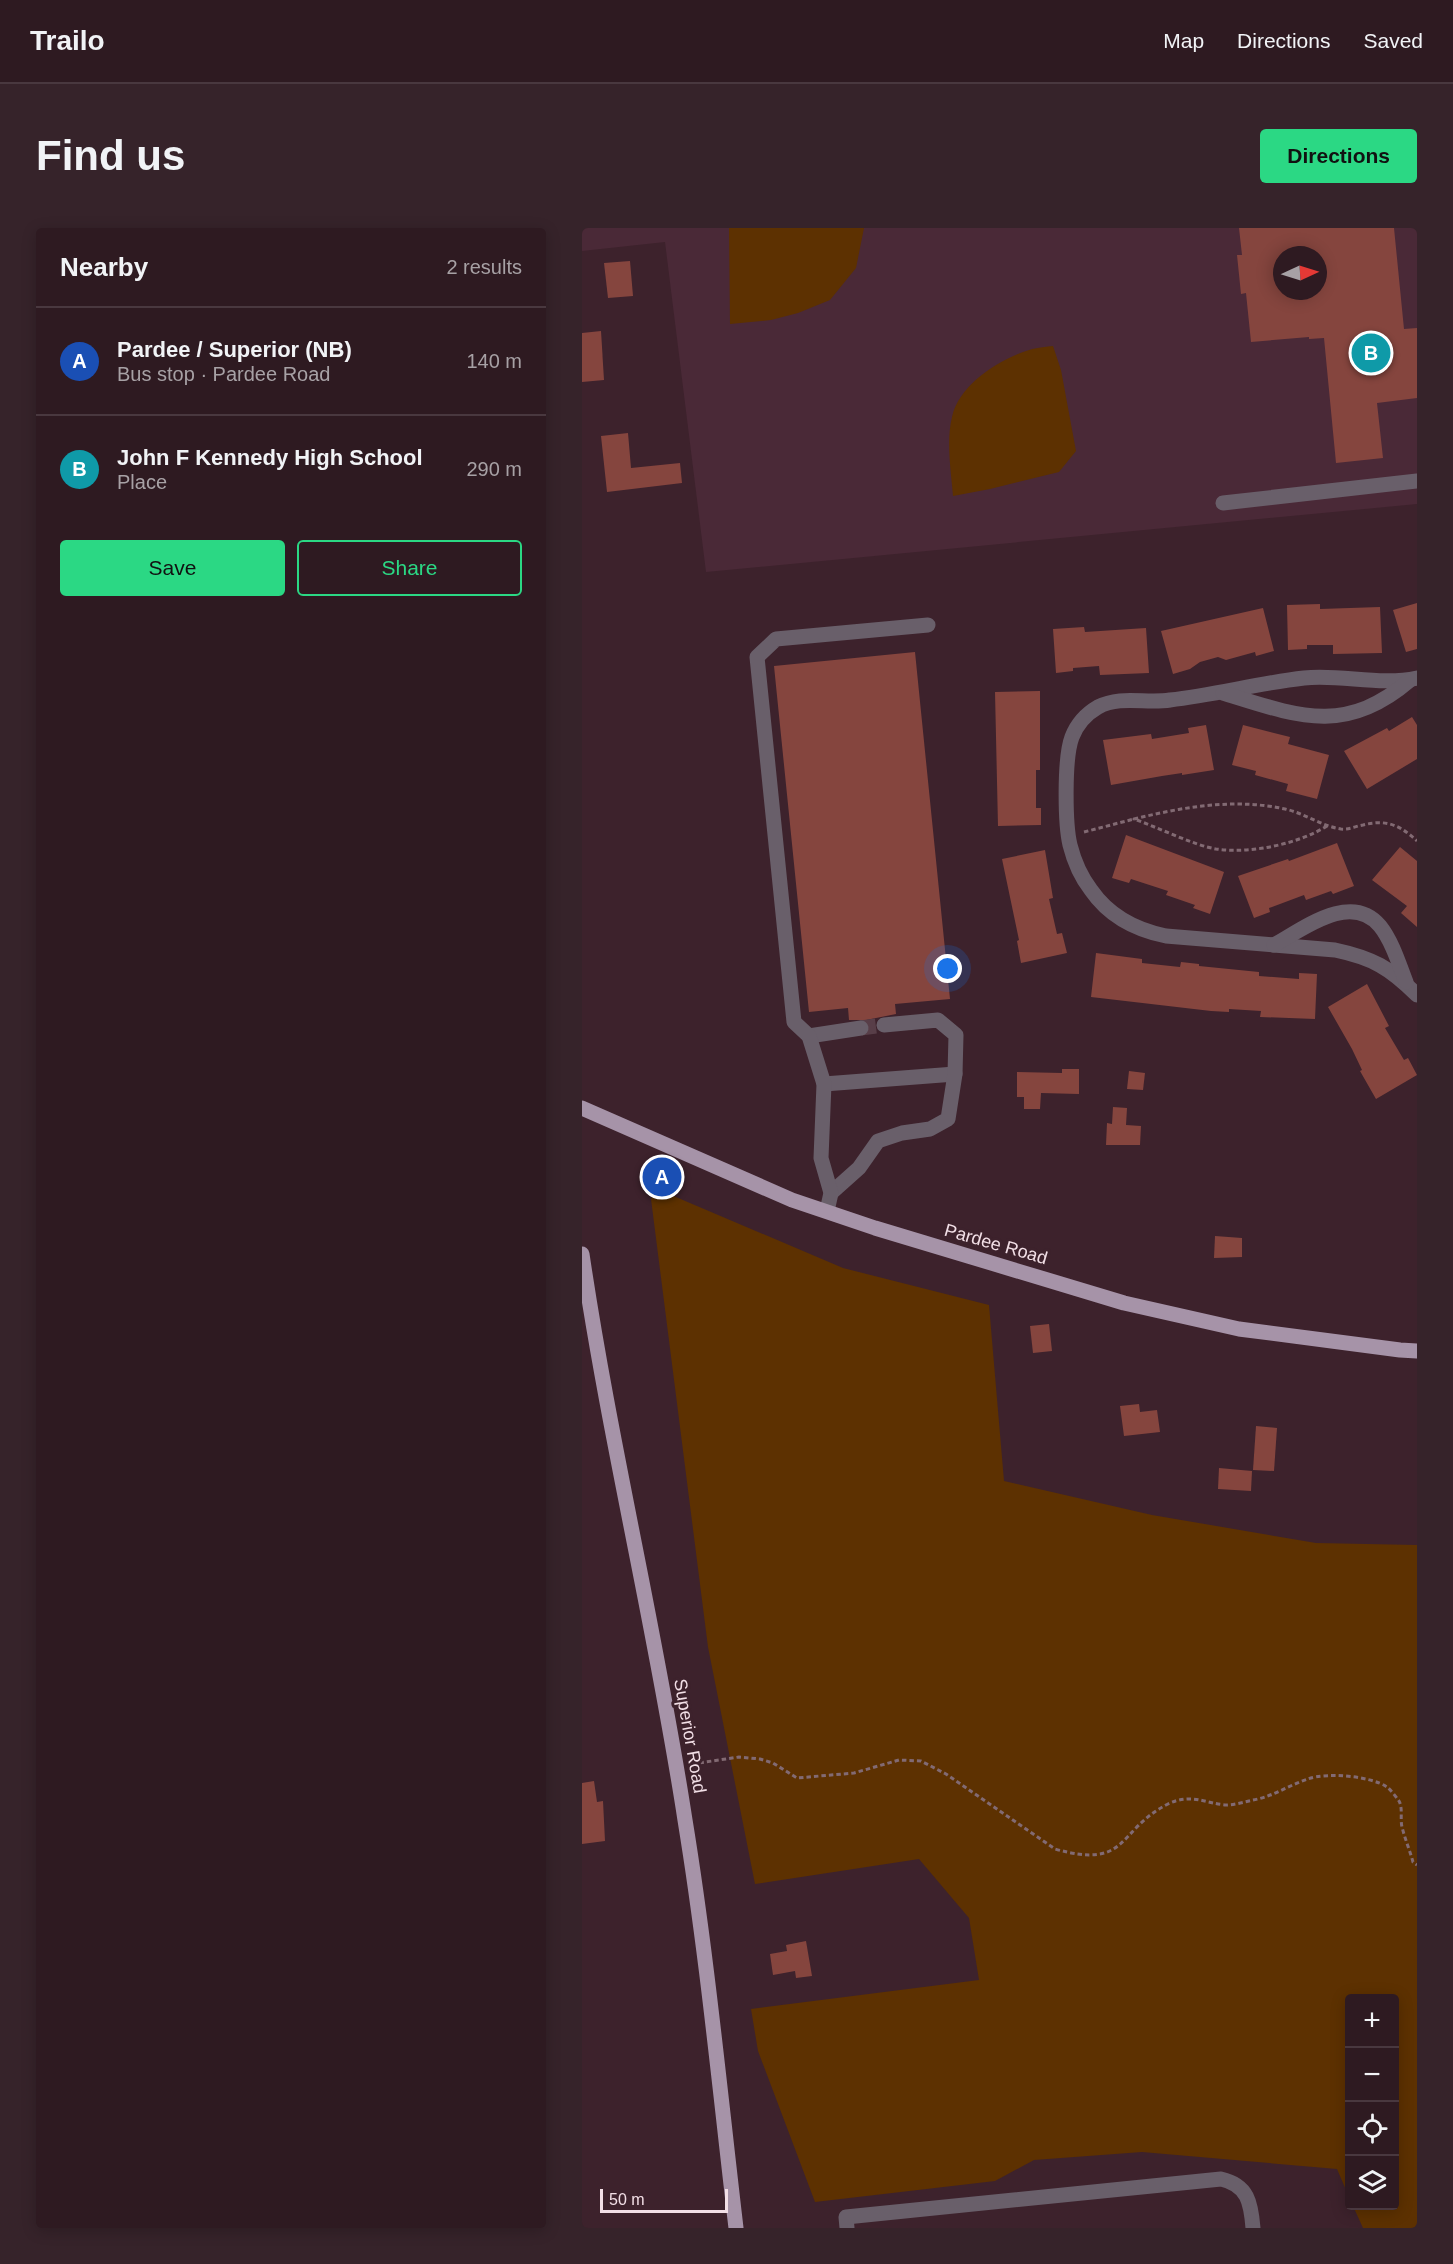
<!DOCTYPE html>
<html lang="en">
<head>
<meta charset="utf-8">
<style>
	body { margin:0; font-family:Arial,sans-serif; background:#36232a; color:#f1f3f6 }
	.controls { position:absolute; right:18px; bottom:18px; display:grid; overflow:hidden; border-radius:6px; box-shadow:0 3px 15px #0003 }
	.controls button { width:54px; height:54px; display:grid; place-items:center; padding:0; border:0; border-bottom:2px solid #49383f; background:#2e1a21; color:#f1f3f6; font:30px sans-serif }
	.compass { position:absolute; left:691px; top:18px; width:54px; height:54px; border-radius:50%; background:#2e1a21; box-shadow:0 3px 15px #0003; rotate:86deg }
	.scale { position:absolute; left:18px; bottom:15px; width:128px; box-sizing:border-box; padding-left:6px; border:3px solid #f2dfe6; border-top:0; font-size:16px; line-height:21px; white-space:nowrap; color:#f2dfe6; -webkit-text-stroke:4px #3d222c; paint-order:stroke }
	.you { position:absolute; left:366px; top:741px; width:21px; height:21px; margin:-15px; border:4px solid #fff; border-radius:50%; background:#1a73e8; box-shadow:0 0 0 9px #1a73e833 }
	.badge { display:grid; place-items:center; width:39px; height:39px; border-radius:50%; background:#2bd884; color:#fff; font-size:20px; font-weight:700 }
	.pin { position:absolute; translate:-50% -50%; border:3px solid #fff; box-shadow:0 2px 6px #0006 }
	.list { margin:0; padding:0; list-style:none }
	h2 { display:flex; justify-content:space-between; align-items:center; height:78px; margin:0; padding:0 24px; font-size:26px }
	h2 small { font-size:20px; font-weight:400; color:#a7a1a5 }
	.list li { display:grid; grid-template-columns:39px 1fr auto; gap:18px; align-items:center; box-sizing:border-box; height:108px; padding:0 24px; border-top:2px solid #49383f }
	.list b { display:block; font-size:22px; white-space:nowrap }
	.list p { margin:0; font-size:20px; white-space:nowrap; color:#a7a1a5 }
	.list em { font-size:20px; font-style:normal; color:#a7a1a5 }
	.actions { display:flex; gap:12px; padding:18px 24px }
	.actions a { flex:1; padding:14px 0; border:2px solid #2bd884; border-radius:6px; text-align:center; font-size:21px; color:#2bd884 }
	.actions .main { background:#2bd884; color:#111 }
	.icon { flex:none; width:33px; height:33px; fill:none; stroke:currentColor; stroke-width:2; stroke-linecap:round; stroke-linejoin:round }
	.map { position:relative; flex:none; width:835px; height:2000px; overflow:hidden; border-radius:6px }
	header { display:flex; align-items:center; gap:36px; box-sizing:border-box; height:84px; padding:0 30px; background:#2e1a21; border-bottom:2px solid #49383f }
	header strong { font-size:28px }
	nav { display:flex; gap:33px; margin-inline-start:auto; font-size:21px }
	.intro { display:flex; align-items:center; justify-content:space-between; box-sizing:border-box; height:144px; padding:0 36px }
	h1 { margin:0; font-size:42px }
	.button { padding:15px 27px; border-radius:6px; background:#2bd884; color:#111; font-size:21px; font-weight:700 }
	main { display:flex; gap:36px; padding:0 36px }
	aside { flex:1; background:#2e1a21; border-radius:6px; box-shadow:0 3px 15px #0003 }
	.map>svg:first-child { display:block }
	.built { fill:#4a2937; fill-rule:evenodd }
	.green { fill:#5d3101 }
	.building { fill:#85453e; fill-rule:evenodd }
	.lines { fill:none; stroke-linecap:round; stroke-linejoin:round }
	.minor-tunnel { stroke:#583e48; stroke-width:15; stroke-dasharray:15 8; stroke-linecap:butt }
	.path { stroke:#826a73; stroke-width:3; stroke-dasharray:4.5 3; stroke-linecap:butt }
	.minor { stroke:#695f6a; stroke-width:15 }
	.major { stroke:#a693a8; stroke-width:15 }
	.labels { text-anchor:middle; stroke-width:6; stroke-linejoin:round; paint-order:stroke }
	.street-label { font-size:18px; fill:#f2dfe6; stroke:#3d222c }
</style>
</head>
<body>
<header>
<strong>Trailo</strong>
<nav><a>Map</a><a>Directions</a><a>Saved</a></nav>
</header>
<div class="intro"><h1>Find us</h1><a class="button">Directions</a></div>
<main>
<aside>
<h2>Nearby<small>2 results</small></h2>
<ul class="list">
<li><span class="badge" style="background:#1a4fb4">A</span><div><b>Pardee / Superior (NB)</b><p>Bus stop · Pardee Road</p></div><em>140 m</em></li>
<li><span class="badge" style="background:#0f9aa8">B</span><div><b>John F Kennedy High School</b><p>Place</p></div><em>290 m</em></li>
</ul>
<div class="actions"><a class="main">Save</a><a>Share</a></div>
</aside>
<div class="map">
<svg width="835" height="2000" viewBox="0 0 835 2000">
	<rect width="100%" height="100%" fill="#3d222c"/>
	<!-- built -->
	<path class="built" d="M0 0H835V276L124 344 83 14 0 23ZM700 27H736V63H700Z"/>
	<!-- green -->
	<g class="green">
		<polygon points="147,0 282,0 274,40 248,72 216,85 189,92 148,96"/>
		<path d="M471 118 479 142 494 223 477 244 408 261 371 268C369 243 364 213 370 189 377 157 415 133 444 123 452 120 462 119 471 118Z"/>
		<polygon points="75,961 261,1040 407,1077 422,1253 570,1287 734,1315 835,1317 835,2000 781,2000 771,1978 812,1978 812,1770 768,1770 767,1969 755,1941 560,1924 452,1932 413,1953 233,1974 176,1823 169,1781 397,1752 387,1690 337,1631 173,1656 126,1419 69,971"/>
	</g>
	<!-- building -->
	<g class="building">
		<path d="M657 0H812L822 101 835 100V170L795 175 801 230 754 235 742 110 727 111V109L669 114 664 65 659 66 655 27H660ZM700 27H736V63H700Z"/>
		<polygon points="48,33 51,68 26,70 22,35"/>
		<polygon points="19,103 22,152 0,154 0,105"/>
		<polygon points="46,205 49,240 98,235 100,255 25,264 19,208"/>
		<polygon points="835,375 835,421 824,424 811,382"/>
		<polygon points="738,376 738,381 798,379 800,425 751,426 751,417 725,417 725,421 706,422 705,377"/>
		<polygon points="681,380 692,423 674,428 673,424 644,432 636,429 618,434 608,441 591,446 579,403"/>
		<polygon points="502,399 503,404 564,400 567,445 518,447 517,438 491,440 491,443 474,445 471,401"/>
		<polygon points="333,424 368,771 313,776 314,786 284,792 267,792 266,780 227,784 192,438"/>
		<polygon points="458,463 458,542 454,542 454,580 459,580 459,597 416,598 413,464"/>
		<polygon points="830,489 835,497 835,531 785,561 762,523 805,500 807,503"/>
		<polygon points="624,497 632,542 600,547 600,545 580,548 529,557 521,512 569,506 570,511 607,505 606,500"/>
		<polygon points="661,497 708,509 706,516 747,527 735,571 704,563 706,556 673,547 674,543 650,537"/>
		<polygon points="544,607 642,644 628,686 611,680 613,677 584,667 586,663 549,651 547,655 530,650"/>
		<polygon points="755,615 772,658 751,666 749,663 724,672 722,667 687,680 688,684 672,690 656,648 706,631 707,633"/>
		<polygon points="818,619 835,633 835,699 819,685 825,678 790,652"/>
		<polygon points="463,622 471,670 467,671 475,706 480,705 485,725 439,735 435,713 437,712 420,631"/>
		<polygon points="514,725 560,731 560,735 598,739 599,734 617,736 617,738 677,744 677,748 717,751 717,745 735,746 733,791 678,789 679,783 647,781 647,784 629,783 509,769"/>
		<polygon points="785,756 807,798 803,800 822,832 826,830 835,847 794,871 778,843 780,842 770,821 746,779"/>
		<polygon points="480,841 497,841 497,866 459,865 458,881 442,881 442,869 435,869 435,844 480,845"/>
		<polygon points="547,843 563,845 561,862 545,861"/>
		<polygon points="531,879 545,880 544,897 559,898 558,917 524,917 525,895 530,896"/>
		<polygon points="633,1008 660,1010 660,1029 632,1030"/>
		<polygon points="467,1096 470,1123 451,1125 448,1098"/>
		<polygon points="557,1176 558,1184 575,1182 578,1204 542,1208 538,1178"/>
		<polygon points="674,1198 695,1200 692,1243 671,1242"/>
		<polygon points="637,1240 670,1243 669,1263 636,1261"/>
		<polygon points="12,1553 15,1574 21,1573 23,1613 0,1616 0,1555"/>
		<polygon points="224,1713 230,1748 214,1750 213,1743 191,1747 188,1726 205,1723 204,1717"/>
	</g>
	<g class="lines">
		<!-- minor-tunnel -->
		<polyline class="minor-tunnel" points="279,800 302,797"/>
		<!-- path -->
		<g class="path">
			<path d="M745 598C716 616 669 626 634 621 611 617 575 599 552 591 601 579 652 570 703 581 722 585 739 598 759 601 767 602 774 598 781 597 804 591 818 597 835 613"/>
			<polyline points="502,604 552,591"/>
			<path d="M110 1536 157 1529 178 1531 191 1535 215 1550 272 1545 317 1532 339 1533 364 1546 473 1621C548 1642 534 1602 586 1576 609 1565 622 1575 644 1577 652 1577 662 1574 671 1572 690 1569 707 1557 726 1551 744 1544 789 1548 805 1559 809 1562 814 1569 817 1573 821 1580 818 1591 820 1599 823 1611 828 1623 831 1634L835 1637"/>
		</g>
		<!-- minor -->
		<g class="minor">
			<polyline points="641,275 835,253"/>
			<path d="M835 450C798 458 759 446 722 450 677 455 633 467 588 472 564 476 539 467 516 479 504 486 495 496 490 509 482 530 483 596 488 617 492 633 499 649 509 662 527 688 554 702 584 708L753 722C791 730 808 740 835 767"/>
			<path d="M641 465C715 488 763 508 828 452"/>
			<path d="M692 717C721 701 769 663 798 698 810 713 817 736 824 754"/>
			<polyline points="227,808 279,800"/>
			<polyline points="242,856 373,846"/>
			<polyline points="249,965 277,940 296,913 320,905 348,901 366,891 373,846 374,807 356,792 302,797"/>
			<polyline points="245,983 249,965 239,930 242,856 227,808 212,794 175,429 194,411 346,397"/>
			<path d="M265 2000 264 1989 639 1951C666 1957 669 1975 671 2000"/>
		</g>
		<!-- major -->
		<g class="major">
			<polyline points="0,880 210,972 293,1000 542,1075 657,1101 818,1122 835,1123"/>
			<path d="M0 1026C28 1216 74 1402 103 1592 125 1727 138 1864 154 2000"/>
		</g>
	</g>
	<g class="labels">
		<!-- street labels -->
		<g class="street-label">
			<text transform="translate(414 1016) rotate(16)" y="6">Pardee Road</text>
			<text transform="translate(108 1508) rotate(80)" y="6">Superior Road</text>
		</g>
	</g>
</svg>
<div class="controls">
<button>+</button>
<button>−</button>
<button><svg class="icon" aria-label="locate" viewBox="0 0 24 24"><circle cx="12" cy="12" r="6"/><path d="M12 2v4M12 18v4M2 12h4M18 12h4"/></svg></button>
<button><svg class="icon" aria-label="layers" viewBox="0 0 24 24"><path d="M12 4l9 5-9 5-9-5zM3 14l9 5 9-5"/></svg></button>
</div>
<svg class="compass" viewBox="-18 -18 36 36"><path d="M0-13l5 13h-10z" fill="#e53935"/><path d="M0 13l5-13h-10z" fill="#a7a1a5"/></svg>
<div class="scale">50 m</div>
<div class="you"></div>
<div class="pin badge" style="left:80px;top:949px;background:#1a4fb4">A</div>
<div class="pin badge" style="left:789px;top:125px;background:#0f9aa8">B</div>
</div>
</main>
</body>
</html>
